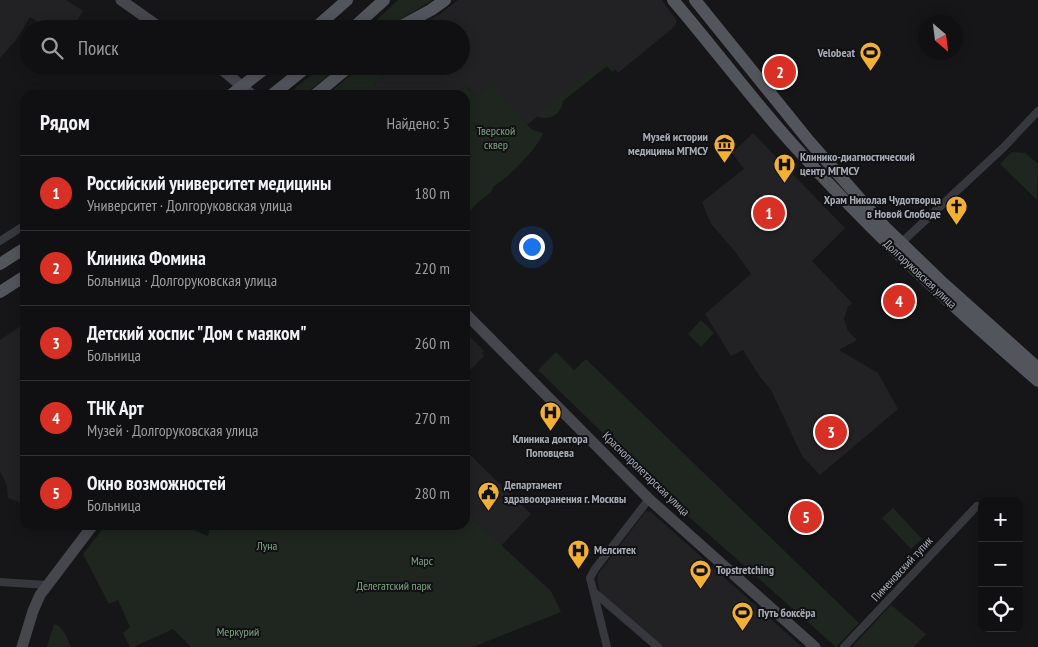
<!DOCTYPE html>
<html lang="ru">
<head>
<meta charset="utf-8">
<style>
	body { margin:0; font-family:"PT Sans Narrow",sans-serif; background:#19191b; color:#f1f3f6 }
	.controls { position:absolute; right:15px; bottom:15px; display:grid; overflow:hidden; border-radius:10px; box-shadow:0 2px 12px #0003 }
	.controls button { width:45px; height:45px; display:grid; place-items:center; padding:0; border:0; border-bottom:1px solid #303032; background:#101012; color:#f1f3f6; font:25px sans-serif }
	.compass { position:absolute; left:918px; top:15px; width:45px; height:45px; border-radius:50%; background:#101012; box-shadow:0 2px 12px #0003; rotate:152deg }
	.you { position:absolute; left:531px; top:246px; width:18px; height:18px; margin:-12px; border:4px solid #fff; border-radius:50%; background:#1a73e8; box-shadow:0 0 0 8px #1a73e833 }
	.badge { display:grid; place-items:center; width:32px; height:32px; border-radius:50%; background:#d93025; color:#fff; font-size:16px; font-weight:700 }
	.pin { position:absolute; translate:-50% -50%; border:2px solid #fff; box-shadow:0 1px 5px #0006 }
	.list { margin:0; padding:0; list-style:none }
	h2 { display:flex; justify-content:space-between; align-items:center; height:65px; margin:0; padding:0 20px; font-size:21px }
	h2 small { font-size:16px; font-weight:400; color:#9c9d9f }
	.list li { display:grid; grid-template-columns:32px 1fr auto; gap:15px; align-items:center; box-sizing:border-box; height:75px; padding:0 20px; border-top:1px solid #303032 }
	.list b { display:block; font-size:19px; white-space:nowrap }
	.list p { margin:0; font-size:16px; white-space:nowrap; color:#9c9d9f }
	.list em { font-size:16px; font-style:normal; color:#9c9d9f }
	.icon { flex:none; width:28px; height:28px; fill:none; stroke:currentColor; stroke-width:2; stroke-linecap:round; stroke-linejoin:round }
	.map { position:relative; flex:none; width:1038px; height:647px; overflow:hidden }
	.search { position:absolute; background:#101012; box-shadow:0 2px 12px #0003; left:20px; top:20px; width:450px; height:55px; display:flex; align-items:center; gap:12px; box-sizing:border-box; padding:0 18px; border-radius:28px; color:#9c9d9f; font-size:19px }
	.panel { position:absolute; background:#101012; box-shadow:0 2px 12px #0003; left:20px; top:90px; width:450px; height:440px; border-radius:15px }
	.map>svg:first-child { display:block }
	.built { fill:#222225 }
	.green { fill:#1e261f }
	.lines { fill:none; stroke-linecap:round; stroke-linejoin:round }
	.street { stroke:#37383d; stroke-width:8 }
	.secondary { stroke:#45474d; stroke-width:11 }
	.primary { stroke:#53555c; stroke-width:12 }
	.labels { text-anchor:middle; stroke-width:4; stroke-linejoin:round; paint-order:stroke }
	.poi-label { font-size:12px; font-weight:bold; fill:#a8adb8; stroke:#111113; text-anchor:start }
	.park-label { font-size:12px; fill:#7fa381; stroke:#111113 }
	.street-label { font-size:12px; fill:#a8adb8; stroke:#111113 }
</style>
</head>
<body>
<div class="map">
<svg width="1038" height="647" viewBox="0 0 1038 647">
	<rect width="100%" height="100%" fill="#161618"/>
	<!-- built -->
	<g class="built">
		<polygon points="0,0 66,0 83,11 72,29 48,29 30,17 16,40 0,58"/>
		<polygon points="458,0 662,0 677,21 674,27 618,73 607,60 527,125 476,97 466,86 455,95 382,95 374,84 388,71 385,66 461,66 461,29 410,29 440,14"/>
		<polygon points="753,133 845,228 812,261 852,303 848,307 844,319 848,331 857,340 839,350 878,373 898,409 820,475 802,456 771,390 760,377 743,350 731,356 705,314 751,274 733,249 711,224 702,202 744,169 732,153"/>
		<polygon points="25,323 25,504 8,498 7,485 0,471 0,340"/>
		<polygon points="465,332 484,351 482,353 484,356 465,375"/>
		<polygon points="465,450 531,514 501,546 465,512"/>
		<polygon points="646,511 651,512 802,647 651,647 604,607 597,581 598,574"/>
	</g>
	<!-- green -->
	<g class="green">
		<polygon points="398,0 433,0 384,29 367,29"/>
		<path d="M606 59 615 69 612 72 607 66 563 101C562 114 549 122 537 116Z"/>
		<polygon points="323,66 340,66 304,95 291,95 296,87"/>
		<polygon points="361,66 375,66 383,76 374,84 382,95 327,95"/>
		<path d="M492 83 527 125 533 130 543 133C541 145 506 180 494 186L491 192 475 205 465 218V95H455L466 86 476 97Z"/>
		<polygon points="1012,152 1025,153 1038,164 1037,200 1000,164"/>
		<polygon points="701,320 714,333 701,347 688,334"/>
		<polygon points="556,352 574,370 586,359 859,623 836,647 689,517 538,370"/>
		<polygon points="893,508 922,539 911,549 882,518"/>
		<polygon points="465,512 551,591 561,612 473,647 191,647 173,629 134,647 130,647 123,633 130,627 118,600 109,604 83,554 106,525 181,525 208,536 210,525 465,525"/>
		<polygon points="891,605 926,634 914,647 852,647"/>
		<path d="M54 624C64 627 67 638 71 647H47Z"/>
	</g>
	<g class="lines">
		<!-- street -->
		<g class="street">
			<polyline points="0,241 25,225"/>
			<polyline points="901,243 1004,147 1038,111"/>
			<polyline points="0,582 47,585"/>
			<polyline points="594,592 658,647"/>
			<polyline points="607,647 590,578 595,569 649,499"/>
			<polyline points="844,647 977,506"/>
		</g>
		<!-- secondary -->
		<g class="secondary">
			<polyline points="121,0 162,29"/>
			<polyline points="218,66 252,95"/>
			<polyline points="465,313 649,499 815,647"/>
			<polyline points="22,647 33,611 40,595 93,525"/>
		</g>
		<!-- primary -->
		<g class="primary">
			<path d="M673 0C715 49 753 101 797 149 871 232 954 308 1038 381"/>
			<polyline points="695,0 809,141 885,227 943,283 1038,368"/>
			<polyline points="314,29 347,0"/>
			<polyline points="352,29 384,0"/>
			<polyline points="396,29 431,10 445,0"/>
			<polyline points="231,95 268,66"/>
			<polyline points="272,95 308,66"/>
			<polyline points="315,95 350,66"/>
			<polyline points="0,264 25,248"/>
			<polyline points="0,292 25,276"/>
		</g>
	</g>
	<!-- icons -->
	<defs>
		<symbol id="stadium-pin" viewBox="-11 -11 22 30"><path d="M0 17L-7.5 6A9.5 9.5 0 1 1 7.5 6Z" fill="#f2b134" stroke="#111113"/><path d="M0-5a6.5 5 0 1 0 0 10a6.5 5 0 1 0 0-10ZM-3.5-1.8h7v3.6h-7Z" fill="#111"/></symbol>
		<symbol id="museum-pin" viewBox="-11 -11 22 30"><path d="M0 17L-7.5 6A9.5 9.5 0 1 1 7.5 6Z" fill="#f2b134" stroke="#111113"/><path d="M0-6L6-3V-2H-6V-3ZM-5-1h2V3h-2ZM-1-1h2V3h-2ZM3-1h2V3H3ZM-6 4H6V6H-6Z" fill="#111"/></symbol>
		<symbol id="hospital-pin" viewBox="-11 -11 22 30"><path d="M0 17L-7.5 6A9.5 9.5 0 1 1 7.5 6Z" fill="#f2b134" stroke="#111113"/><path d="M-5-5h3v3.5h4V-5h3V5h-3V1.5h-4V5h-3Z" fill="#111"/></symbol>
		<symbol id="church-pin" viewBox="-11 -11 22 30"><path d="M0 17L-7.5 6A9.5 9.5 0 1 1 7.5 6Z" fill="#f2b134" stroke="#111113"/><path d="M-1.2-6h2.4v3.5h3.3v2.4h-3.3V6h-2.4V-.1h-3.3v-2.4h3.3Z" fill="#111"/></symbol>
		<symbol id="civic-pin" viewBox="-11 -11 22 30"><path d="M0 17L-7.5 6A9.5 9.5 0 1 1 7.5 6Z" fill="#f2b134" stroke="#111113"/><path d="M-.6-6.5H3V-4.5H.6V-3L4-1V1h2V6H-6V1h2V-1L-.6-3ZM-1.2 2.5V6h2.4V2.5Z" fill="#111"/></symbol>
	</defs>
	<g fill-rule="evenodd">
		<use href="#stadium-pin" x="858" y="40" width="25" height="34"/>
		<use href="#museum-pin" x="712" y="132" width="25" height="34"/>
		<use href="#hospital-pin" x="772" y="152" width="25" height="34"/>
		<use href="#church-pin" x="944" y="194" width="25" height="34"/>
		<use href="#hospital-pin" x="538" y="400" width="25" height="34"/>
		<use href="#civic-pin" x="476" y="480" width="25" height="34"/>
		<use href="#hospital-pin" x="566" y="538" width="25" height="34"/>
		<use href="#stadium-pin" x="688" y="558" width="25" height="34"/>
		<use href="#stadium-pin" x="730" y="600" width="25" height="34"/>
	</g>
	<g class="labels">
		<!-- poi labels -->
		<g class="poi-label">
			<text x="855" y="57" text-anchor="end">Velobeat</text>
			<text x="708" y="141" text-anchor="end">Музей истории<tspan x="708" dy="14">медицины МГМСУ</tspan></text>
			<text x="800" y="161">Клинико-диагностический<tspan x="800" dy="14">центр МГМСУ</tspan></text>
			<text x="941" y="204" text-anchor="end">Храм Николая Чудотворца<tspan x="941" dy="14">в Новой Слободе</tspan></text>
			<text x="550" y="443" text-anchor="middle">Клиника доктора<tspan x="550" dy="14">Поповцева</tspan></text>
			<text x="504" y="489">Департамент<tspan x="504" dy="14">здравоохранения г. Москвы</tspan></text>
			<text x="594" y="554">Мелситек</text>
			<text x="716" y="574">Topstretching</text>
			<text x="758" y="617">Путь боксёра</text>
		</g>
		<!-- park labels -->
		<g class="park-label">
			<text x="496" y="135">Тверской<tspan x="496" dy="14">сквер</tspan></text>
			<text x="267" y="550">Луна</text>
			<text x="422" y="565">Марс</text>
			<text x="394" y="590">Делегатский парк</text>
			<text x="238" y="636">Меркурий</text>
		</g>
		<!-- street labels -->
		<g class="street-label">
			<text transform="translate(920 274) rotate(43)" y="4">Долгоруковская улица</text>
			<text transform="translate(646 474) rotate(44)" y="4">Краснопролетарская улица</text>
			<text transform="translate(902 569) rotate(-47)" y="4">Пименовский тупик</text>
		</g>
	</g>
</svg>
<div class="controls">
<button>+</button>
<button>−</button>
<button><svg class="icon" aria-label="locate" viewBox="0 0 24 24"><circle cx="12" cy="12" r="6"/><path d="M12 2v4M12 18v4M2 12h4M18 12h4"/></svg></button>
</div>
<svg class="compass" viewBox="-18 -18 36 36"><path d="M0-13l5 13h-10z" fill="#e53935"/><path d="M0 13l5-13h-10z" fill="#9c9d9f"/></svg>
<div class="you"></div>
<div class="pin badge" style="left:769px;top:213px">1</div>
<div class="pin badge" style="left:780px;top:72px">2</div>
<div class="pin badge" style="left:831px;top:432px">3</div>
<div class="pin badge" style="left:899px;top:301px">4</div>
<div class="pin badge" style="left:806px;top:517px">5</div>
<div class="search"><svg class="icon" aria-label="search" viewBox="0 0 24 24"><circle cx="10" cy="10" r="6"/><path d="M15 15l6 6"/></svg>Поиск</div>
<section class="panel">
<h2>Рядом<small>Найдено: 5</small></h2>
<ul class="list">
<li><span class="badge">1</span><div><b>Российский университет медицины</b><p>Университет · Долгоруковская улица</p></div><em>180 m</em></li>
<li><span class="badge">2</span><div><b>Клиника Фомина</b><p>Больница · Долгоруковская улица</p></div><em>220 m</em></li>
<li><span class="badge">3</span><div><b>Детский хоспис &quot;Дом с маяком&quot;</b><p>Больница</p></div><em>260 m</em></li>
<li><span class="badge">4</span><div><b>ТНК Арт</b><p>Музей · Долгоруковская улица</p></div><em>270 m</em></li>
<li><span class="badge">5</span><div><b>Окно возможностей</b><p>Больница</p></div><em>280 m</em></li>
</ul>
</section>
</div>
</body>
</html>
